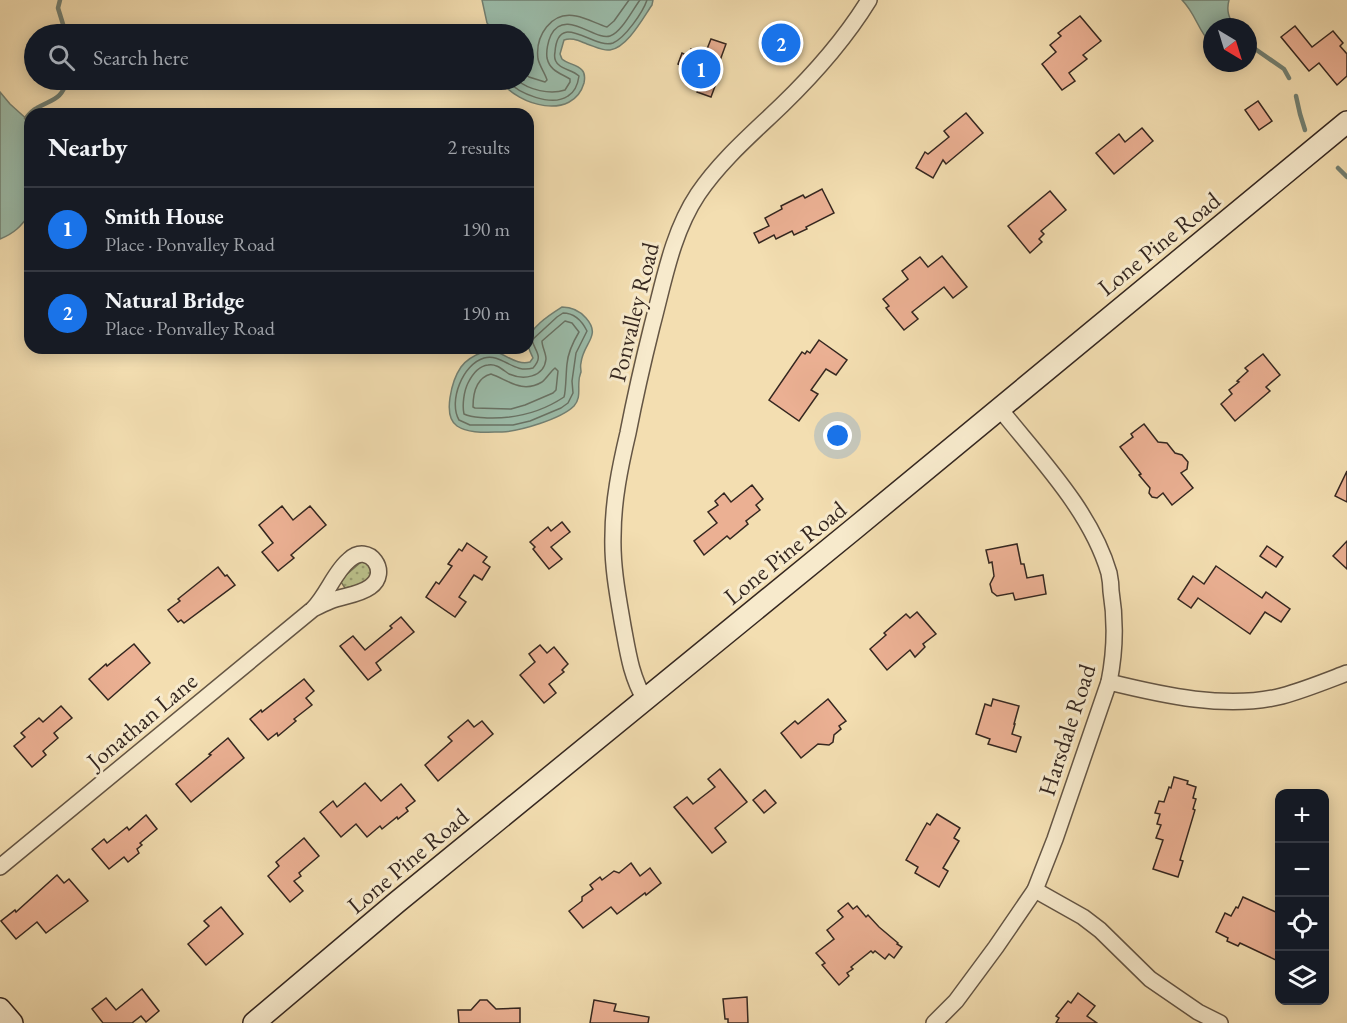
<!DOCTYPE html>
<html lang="en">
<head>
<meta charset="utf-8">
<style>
	body { margin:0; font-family:"EB Garamond",serif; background:#20242c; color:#f1f3f6 }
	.controls { position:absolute; right:18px; bottom:18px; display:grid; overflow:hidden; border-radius:12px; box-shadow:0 3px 15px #0003 }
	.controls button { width:54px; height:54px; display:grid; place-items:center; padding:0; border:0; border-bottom:2px solid #363941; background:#171b24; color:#f1f3f6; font:30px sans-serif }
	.compass { position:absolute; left:1203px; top:18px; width:54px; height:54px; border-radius:50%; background:#171b24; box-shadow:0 3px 15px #0003; rotate:142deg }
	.you { position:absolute; left:838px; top:436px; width:21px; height:21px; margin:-15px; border:4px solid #fff; border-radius:50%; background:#1a73e8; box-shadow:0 0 0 9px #1a73e833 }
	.badge { display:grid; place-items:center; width:39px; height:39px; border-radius:50%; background:#1a73e8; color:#fff; font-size:20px; font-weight:700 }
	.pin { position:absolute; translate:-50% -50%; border:3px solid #fff; box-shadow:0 2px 6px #0006 }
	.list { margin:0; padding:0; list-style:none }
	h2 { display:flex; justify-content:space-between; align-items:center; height:78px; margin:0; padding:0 24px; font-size:26px }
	h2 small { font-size:20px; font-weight:400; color:#9ea1a6 }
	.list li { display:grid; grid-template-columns:39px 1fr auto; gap:18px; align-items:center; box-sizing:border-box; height:84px; padding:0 24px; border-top:2px solid #363941 }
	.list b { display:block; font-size:22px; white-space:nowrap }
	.list p { margin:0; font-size:20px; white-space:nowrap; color:#9ea1a6 }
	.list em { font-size:20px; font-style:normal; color:#9ea1a6 }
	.icon { flex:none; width:33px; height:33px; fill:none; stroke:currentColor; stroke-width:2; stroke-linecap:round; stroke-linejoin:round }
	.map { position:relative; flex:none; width:1347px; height:1023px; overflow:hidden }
	.search { position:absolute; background:#171b24; box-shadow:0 3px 15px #0003; left:24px; top:24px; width:510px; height:66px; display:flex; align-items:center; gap:15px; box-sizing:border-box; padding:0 21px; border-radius:33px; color:#9ea1a6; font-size:22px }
	.panel { position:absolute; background:#171b24; box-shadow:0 3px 15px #0003; left:24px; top:108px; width:510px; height:246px; border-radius:18px }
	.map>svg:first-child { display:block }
	.grass { fill:url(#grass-dots); stroke:#787456; stroke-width:1.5 }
	.water { fill:#9bbcaa; stroke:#728073; stroke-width:1.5 }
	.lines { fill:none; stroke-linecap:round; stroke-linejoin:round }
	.shore { stroke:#687265; stroke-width:1.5 }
	.stream { stroke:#728073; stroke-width:4.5 }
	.building { fill:#ebb093; stroke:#352720; stroke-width:1.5 }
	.street-casing { stroke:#645544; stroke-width:18 }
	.secondary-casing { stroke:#352720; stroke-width:24 }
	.street { stroke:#f7eacc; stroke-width:15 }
	.secondary { stroke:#f7eacc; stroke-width:21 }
	.labels { text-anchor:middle; stroke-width:6; stroke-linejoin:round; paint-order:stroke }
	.street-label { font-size:24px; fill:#352720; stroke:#f7eacc }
</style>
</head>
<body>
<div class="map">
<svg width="1347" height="1023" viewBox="0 0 1347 1023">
	<defs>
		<pattern id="grass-dots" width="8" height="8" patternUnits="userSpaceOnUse" patternTransform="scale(1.5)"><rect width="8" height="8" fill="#bbc18b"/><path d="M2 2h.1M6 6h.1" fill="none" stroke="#999d71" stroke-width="1.8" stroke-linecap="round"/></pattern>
	</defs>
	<rect width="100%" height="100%" fill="#f3deb1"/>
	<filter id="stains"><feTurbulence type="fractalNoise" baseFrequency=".00333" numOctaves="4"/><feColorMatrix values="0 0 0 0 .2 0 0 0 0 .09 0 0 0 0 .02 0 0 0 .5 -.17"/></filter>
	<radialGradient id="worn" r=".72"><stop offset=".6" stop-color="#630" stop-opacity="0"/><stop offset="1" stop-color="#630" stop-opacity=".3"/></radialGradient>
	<!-- grass -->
	<polygon class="grass" points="361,562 369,563 371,566 372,577 363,584 345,588 341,582 346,575"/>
	<!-- water -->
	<g class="water">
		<path d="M482 0H653L652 5C643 18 627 48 610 50 602 51 594 46 587 44 579 41 572 37 564 40L560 54 562 59C567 64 577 64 582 70 585 73 585 78 584 83 573 121 518 106 501 81L500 80H524V34H497L487 23Z"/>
		<path d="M1182 0H1229C1226 11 1229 17 1234 27H1212V45C1198 31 1196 14 1182 0Z"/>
		<path d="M0 92 10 104 30 122V214C21 226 15 233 0 239Z"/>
		<path d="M562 307C572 307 579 310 586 318 602 336 583 343 581 363 580 366 581 369 581 372 580 375 579 377 579 381 578 390 581 398 574 406 561 419 520 431 502 432 488 432 469 434 457 426 442 416 452 380 461 367 466 360 475 355 483 352 500 346 513 367 530 362L533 358C531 353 528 349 528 343 527 329 551 314 562 307Z"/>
	</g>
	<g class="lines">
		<!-- shore -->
		<g class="shore">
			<path d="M524 73 529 77 545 82 547 80C545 73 540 67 538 59 535 36 551 11 576 16 587 18 597 24 607 27L614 21 629 0"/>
			<path d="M507 80C518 94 552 107 568 96 575 92 578 83 579 76 573 70 564 70 559 65 555 62 554 57 555 52 558 9 594 50 613 43 625 38 643 12 647 0"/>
			<path d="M517 80C529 90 550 95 565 90L570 82V79C560 73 550 71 547 58 546 51 548 41 551 35 565 8 595 41 610 36 621 33 633 9 640 0"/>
			<path d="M563 313C575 313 582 321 587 331L576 353 572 381 573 393 568 403 561 408 530 421 513 425H470L459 420C448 401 463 364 484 358 502 353 513 374 533 368 544 356 535 352 532 340L557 317Z"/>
			<path d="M565 321 572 323 579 332C573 342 568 352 567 364 566 371 566 392 564 397 540 413 516 419 487 418 479 417 472 418 464 414 462 405 464 391 468 383 472 375 479 366 488 365 496 363 503 370 509 374 523 380 544 378 546 359 546 353 542 347 542 341Z"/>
			<path d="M555 368 558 371 556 390 553 393 525 405 511 409 475 408 473 407C473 393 476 378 491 374 508 380 522 394 542 382 547 378 550 372 555 368Z"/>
		</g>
		<!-- stream -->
		<g class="stream">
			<polyline points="60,0 58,8 66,34"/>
			<polyline points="1248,44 1284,69 1289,78"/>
			<polyline points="1296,96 1300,114 1305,130"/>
			<path d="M26 118C29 114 33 110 37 108 52 99 62 100 67 80"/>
			<polyline points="1338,168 1347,177"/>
		</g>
	</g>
	<!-- building -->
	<g class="building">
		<polygon points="1080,16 1101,41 1083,55 1087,59 1069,73 1075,81 1062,90 1042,64 1056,52 1050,45 1061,36 1058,33"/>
		<polygon points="1295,26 1312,47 1333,31 1343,43 1340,46 1347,54 1347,76 1337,85 1319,63 1309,71 1281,37"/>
		<polygon points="711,39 726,44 714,77 718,78 711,97 697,92 702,78 684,71 686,67 678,64 682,53 688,56 691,49 705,54"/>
		<polygon points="1258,101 1272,121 1259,130 1245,110"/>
		<polygon points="966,113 983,133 946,164 943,160 933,178 916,168 925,152 928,154 949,137 944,131"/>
		<polygon points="1142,128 1153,141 1114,174 1096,153 1119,134 1125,142"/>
		<polygon points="822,189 834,213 806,227 807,229 794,235 792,231 776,239 774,235 759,243 754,233 769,226 765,218 782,209 781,206 803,195 805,198"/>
		<polygon points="1050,191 1066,210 1041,231 1044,234 1039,239 1042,242 1030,253 1008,226"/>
		<polygon points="942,256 967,287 953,298 944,287 912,312 918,319 904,330 886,308 889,306 883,299 908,279 902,271 920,257 928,267"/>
		<polygon points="819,340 847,360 836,375 826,369 811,390 818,394 799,421 769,400 802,352 805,354 807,351 810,353"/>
		<polygon points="1263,354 1280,375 1266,387 1270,391 1235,421 1221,404 1232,394 1229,390 1239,382 1237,381 1248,371 1245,368"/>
		<polygon points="1144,424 1158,442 1167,443 1175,453 1182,455 1188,462 1187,469 1181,473 1193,488 1172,505 1163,493 1157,498 1152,497 1149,493 1150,488 1139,475 1141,474 1120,447 1133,437 1131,434"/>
		<polygon points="1347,471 1347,502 1335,496"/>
		<polygon points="752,485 763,499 756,505 760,510 746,521 748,524 730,539 727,536 704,555 694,541 717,523 708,512 718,505 715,501 724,493 731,502"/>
		<polygon points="282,506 293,520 310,506 326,525 291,555 294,558 278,571 262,552 273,543 259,525"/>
		<polygon points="562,522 570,532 551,547 562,559 549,569 533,549 535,547 530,542 548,527 551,531"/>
		<polygon points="1347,541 1347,569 1333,556"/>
		<polygon points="467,543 487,557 483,562 490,567 482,580 474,575 459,597 466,602 455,617 426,597 436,582 439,584 452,566 448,564 459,549 462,551"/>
		<polygon points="1017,544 1021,564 1024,564 1027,578 1043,575 1046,594 1015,600 1013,593 997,596 992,592 990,584 994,576 992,562 989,563 986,550"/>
		<polygon points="1267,546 1283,557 1276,567 1260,556"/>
		<polygon points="1216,566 1262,598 1266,592 1290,609 1281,622 1265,612 1250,634 1198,598 1191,608 1178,599 1193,576 1204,584"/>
		<polygon points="218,567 225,576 227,575 235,585 184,623 181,620 178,622 168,610 180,601 178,599"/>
		<polygon points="917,612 936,634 923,644 925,647 915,657 910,650 887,670 870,649 886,635 884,633 906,614 910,618"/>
		<polygon points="401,617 414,632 376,663 381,670 368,680 340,646 353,636 365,650 392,628 390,626"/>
		<polygon points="134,644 150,663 108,700 89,679 106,664 107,666"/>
		<polygon points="540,645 547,653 554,647 568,664 562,670 564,672 549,684 556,693 544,703 520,675 535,662 529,654"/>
		<polygon points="304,679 314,691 306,698 312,705 294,719 296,721 278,736 277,733 268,740 250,719 261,710 262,712"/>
		<polygon points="828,699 846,721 839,726 841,729 834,735 833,742 829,745 818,744 801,758 781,733 795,721 798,724"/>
		<polygon points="993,699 1019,706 1014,724 1015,724 1012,734 1021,737 1016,752 988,744 990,739 976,734 985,704 991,706"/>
		<polygon points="61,706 72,718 54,733 58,738 43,751 46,755 32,767 14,746 25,737 21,733 39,718 43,722"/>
		<polygon points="468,720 474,727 482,721 493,734 438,781 425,765 452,741 448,737"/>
		<polygon points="228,738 244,758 191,802 176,784 211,755 209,754"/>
		<polygon points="720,769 747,802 715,828 726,842 712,853 674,807 687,797 693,804 715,787 708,779"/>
		<polygon points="1174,777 1188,781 1187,784 1196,787 1193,798 1196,799 1193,809 1195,810 1180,860 1183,861 1178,877 1153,869 1163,840 1156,838 1161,825 1157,824 1160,814 1155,813 1159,801 1164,802 1169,787 1171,788"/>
		<polygon points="365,783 381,801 401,784 415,801 406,808 408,811 398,819 397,817 382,829 380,826 367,837 356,824 341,837 320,812 333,801 337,807"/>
		<polygon points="765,790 776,803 764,813 753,800"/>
		<polygon points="937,814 960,828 954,838 959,841 943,868 948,871 939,887 915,873 918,867 906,860 927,823 930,825"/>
		<polygon points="146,815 157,829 140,843 142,845 137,849 139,853 128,862 124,857 109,869 92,849 104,839 107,843 127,827 129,830"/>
		<polygon points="304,838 319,856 299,873 301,876 294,881 303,891 290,902 268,876 279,866 276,862"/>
		<polygon points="631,863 640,876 650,868 661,883 646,895 645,893 617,914 611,907 583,928 569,911 582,901 582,897 593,889 590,885 600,877 602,880 614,871 619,873"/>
		<polygon points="57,875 64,883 69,879 88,901 46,933 37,922 16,939 1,921 15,910 16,912"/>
		<polygon points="1243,897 1280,914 1280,962 1240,943 1238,946 1227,941 1228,938 1216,932 1225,913 1231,916 1236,907 1238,908"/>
		<polygon points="848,903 853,909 857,906 866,917 868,915 879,927 898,943 897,944 902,947 894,958 889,954 885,959 875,951 873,953 871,951 851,967 853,969 847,973 849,976 839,985 822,965 825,963 816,953 834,939 827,930 843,917 838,911"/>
		<polygon points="221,907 243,934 206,965 188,944 209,926 204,921"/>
		<polygon points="142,989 159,1011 146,1022 141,1016 132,1023 103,1023 92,1009 106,998 116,1010"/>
		<polygon points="1078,993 1095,1006 1087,1016 1097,1023 1056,1023 1059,1018 1056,1016 1068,1001 1071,1003"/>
		<polygon points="747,997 748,1023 728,1023 728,1019 725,1019 723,999"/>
		<polygon points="480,1000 487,1000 496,1009 520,1008 520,1023 459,1023 458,1010 471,1010"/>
		<polygon points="594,1000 616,1004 614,1011 649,1017 648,1023 590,1023"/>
	</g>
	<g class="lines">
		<defs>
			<g id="street">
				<path d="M1109 682C1162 695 1227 710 1282 696 1304 690 1326 681 1347 673"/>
				<path d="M645 700C631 676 628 653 623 626 618 597 612 566 613 536 613 501 620 467 628 433 635 397 643 362 652 326 664 281 672 233 698 194 721 160 753 133 782 105 815 73 845 39 869 0"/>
				<path d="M0 867 313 609C327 595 335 571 349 560 369 541 391 573 370 587 359 595 343 596 330 601 325 603 319 606 313 609"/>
				<polyline points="1035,890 1083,917 1100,930 1150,979 1198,1012 1220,1023"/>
				<path d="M934 1023 956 1001 996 947 1035 890 1055 839 1109 682C1115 652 1116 622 1111 591 1111 585 1110 578 1109 573 1091 511 1039 458 1000 409"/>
			</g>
			<g id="secondary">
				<polyline points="0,1009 12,1023"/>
				<polyline points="254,1023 396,903 855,528 1347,122"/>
			</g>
		</defs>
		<!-- street casing -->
		<use href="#street" class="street-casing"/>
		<!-- secondary casing -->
		<use href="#secondary" class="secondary-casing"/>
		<!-- street -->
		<use href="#street" class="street"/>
		<!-- secondary -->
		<use href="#secondary" class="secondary"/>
	</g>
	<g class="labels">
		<!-- street labels -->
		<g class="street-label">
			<text transform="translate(1159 244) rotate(-39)" y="8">Lone Pine Road</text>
			<text transform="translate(634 312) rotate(-76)" y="8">Ponvalley Road</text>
			<text transform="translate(785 553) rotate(-39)" y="8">Lone Pine Road</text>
			<text transform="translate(142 721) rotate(-40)" y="8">Jonathan Lane</text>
			<text transform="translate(1067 730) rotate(-72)" y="8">Harsdale Road</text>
			<text transform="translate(408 861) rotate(-40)" y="8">Lone Pine Road</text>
		</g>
	</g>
	<rect width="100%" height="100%" filter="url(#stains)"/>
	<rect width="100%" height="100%" fill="url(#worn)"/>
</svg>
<div class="controls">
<button>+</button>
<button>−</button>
<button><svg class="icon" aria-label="locate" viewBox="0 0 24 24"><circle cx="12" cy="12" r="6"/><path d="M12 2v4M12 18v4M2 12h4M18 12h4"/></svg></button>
<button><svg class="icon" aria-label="layers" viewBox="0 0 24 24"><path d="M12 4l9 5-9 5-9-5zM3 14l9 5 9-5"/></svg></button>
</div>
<svg class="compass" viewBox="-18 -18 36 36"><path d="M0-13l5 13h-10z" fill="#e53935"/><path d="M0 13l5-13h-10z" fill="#9ea1a6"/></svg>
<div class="you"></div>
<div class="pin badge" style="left:701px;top:69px">1</div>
<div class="pin badge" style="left:781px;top:43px">2</div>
<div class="search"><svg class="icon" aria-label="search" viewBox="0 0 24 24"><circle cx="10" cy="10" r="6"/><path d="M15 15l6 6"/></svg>Search here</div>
<section class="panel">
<h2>Nearby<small>2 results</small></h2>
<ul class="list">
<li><span class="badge">1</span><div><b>Smith House</b><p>Place · Ponvalley Road</p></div><em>190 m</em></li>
<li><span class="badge">2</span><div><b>Natural Bridge</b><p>Place · Ponvalley Road</p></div><em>190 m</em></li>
</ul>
</section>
</div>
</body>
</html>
